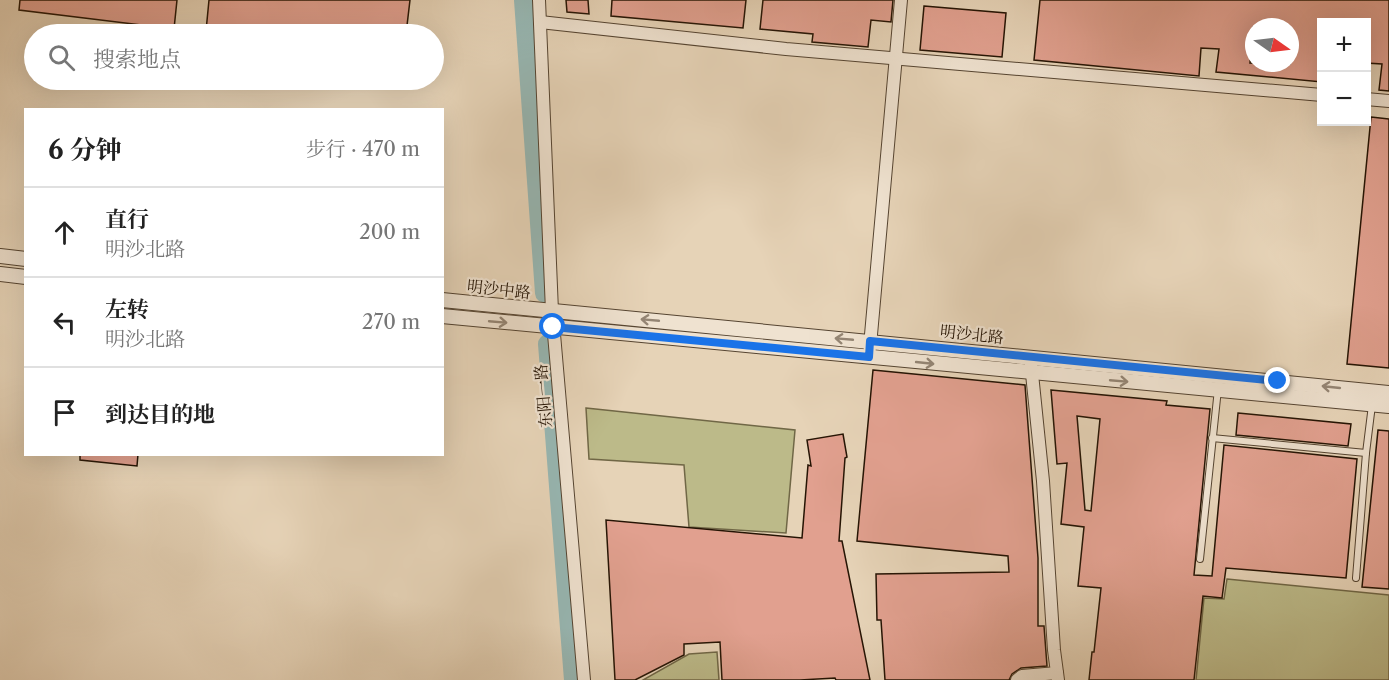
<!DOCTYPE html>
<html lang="zh">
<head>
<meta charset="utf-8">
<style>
	body { margin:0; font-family:"Libre Caslon Text","Noto Serif SC",serif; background:#f2f2f2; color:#222 }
	.controls { position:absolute; right:18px; top:18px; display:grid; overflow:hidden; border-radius:0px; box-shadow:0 6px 24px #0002 }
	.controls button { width:54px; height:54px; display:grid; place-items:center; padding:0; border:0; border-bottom:2px solid #e0e0e0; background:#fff; color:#222; font:30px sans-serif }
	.compass { position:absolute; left:1245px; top:18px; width:54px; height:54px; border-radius:50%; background:#fff; box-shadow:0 6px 24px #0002; rotate:104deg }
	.stop { position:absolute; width:18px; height:18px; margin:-14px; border:4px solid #1a73e8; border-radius:50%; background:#fff }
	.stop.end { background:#1a73e8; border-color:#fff; box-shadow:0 2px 6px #0008 }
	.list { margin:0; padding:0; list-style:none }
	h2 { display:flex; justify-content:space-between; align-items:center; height:78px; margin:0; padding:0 24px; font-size:26px }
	h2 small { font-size:20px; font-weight:400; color:#767676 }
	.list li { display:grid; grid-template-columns:39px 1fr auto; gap:18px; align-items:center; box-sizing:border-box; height:90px; padding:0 24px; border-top:2px solid #e0e0e0 }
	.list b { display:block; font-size:22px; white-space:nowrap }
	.list p { margin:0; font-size:20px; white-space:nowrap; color:#767676 }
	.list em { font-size:20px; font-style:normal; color:#767676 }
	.icon { flex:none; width:33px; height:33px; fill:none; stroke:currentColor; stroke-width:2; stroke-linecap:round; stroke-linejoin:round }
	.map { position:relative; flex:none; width:1389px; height:680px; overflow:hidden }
	.search { position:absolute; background:#fff; box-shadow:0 6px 24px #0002; left:24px; top:24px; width:420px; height:66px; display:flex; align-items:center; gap:15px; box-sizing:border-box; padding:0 21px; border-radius:33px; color:#767676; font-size:22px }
	.panel { position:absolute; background:#fff; box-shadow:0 6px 24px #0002; left:24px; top:108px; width:420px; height:348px; border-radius:0px }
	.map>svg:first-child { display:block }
	.green { fill:#bcba89; stroke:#706746; stroke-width:1.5 }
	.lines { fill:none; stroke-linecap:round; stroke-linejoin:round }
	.river { stroke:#97b7b3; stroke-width:20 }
	.building { fill:#e1a08f; stroke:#251404; stroke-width:1.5; fill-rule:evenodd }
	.service-casing { stroke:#554431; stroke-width:8 }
	.minor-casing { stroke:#554431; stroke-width:14 }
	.tertiary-casing { stroke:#554431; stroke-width:16 }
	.service { stroke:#efe2d0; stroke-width:6 }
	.minor { stroke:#efe2d0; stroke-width:12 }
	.tertiary { stroke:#efe2d0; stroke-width:14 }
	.oneway { stroke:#948574 }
	.route { stroke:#1a73e8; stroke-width:8 }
	.labels { text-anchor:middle; stroke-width:4.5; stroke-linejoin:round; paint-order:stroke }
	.street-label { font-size:16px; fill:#251404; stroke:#efe2d0 }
</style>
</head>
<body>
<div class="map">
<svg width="1389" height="680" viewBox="0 0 1389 680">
	<rect width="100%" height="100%" fill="#e6d3b7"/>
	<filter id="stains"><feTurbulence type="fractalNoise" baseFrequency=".00333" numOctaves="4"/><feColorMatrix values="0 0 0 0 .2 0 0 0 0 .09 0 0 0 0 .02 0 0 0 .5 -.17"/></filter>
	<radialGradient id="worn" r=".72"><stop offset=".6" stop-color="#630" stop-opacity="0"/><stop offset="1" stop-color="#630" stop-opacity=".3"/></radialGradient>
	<!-- green -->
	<g class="green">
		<polygon points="586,408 795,430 786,533 689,527 684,465 589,459"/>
		<polygon points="1227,579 1389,595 1389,680 1196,680 1204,598 1224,599"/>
		<polygon points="717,652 719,680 643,680 689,654"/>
	</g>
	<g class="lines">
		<!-- river -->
		<g class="river">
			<polyline points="524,0 545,293"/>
			<polyline points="548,344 574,680"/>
		</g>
	</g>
	<!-- building -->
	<g class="building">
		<polygon points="20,0 177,0 174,29 19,10"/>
		<polygon points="209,0 410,0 406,34 237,34 206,31"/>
		<polygon points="566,0 588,0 589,14 567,12"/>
		<polygon points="612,0 746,0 743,28 611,16"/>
		<polygon points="763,0 893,0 891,22 871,20 868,47 812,42 813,34 760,29"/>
		<path d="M1040 0H1389V91L1379 90 1382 64 1366 63V22H1322V82L1216 72 1219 49 1201 48 1199 76 1034 60ZM1253 27H1290V64L1250 63Z"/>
		<polygon points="924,6 1006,13 1002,57 920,50"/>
		<polygon points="1371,117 1389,119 1389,368 1347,364"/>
		<polygon points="873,370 1025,385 1038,558 1038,626 1044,626 1047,666 1021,668 1012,674 1009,680 885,680 881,620 877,620 876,574 1009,572 1008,556 857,541"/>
		<path d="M1051 390 1167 401 1166 405 1210 409 1194 575 1212 576 1224 445 1357 459 1346 578 1226 568 1222 598 1203 596 1194 680H1089L1092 652H1094L1101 588 1078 586 1084 527 1061 524 1067 463 1057 464ZM1077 416 1100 419 1091 511 1085 510Z"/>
		<polygon points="1238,413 1351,424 1348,446 1236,435"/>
		<polygon points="1378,430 1389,431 1389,589 1362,587"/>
		<polygon points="843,434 847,457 845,458 839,541 842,541 870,680 836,680 835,678 800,680 722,680 720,642 684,644 684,655 635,680 615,680 606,520 802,538 808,465 811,466 807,440"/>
		<polygon points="80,454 138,454 137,466 80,460"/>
	</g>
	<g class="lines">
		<defs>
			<g id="service">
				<polyline points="1212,438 1366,453"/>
				<polyline points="1200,559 1218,389"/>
				<polyline points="1356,578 1366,453 1372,405"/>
			</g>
			<g id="minor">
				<polyline points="539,0 552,311 584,680"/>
				<polyline points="540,22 786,49 1322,95"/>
				<polyline points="1366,99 1389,101"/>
				<polyline points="869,357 901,0"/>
				<polyline points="1031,364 1043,481 1054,650 1058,680"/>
				<polyline points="1017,680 1022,676 1057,673"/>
			</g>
			<g id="tertiary">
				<polyline points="0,256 26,259"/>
				<polyline points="0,274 26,277"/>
				<polyline points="442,300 1389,393"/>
				<polyline points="442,316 1389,406"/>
			</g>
		</defs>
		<!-- service casing -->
		<use href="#service" class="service-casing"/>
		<!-- minor casing -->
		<use href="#minor" class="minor-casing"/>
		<!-- tertiary casing -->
		<use href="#tertiary" class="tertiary-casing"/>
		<!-- service -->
		<use href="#service" class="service"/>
		<!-- minor -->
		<use href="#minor" class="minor"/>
		<!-- tertiary -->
		<use href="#tertiary" class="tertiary"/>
	</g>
	<!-- one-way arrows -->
	<defs><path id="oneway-shaft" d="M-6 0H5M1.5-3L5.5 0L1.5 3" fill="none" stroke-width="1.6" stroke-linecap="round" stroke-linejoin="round" transform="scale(1.5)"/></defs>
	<g class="oneway">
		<use href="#oneway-shaft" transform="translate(650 320) rotate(-175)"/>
		<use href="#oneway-shaft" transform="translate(498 322) rotate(5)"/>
		<use href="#oneway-shaft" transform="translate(844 339) rotate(-175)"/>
		<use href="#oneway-shaft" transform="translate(925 363) rotate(6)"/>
		<use href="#oneway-shaft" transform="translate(1119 381) rotate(5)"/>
		<use href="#oneway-shaft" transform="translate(1331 387) rotate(-174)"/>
	</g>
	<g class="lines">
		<!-- route -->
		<polyline class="route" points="553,327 869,357 870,341 1278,381"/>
	</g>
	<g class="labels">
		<!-- street labels -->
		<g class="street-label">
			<text transform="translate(499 289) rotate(6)" y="6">明沙中路</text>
			<text transform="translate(972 334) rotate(6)" y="6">明沙北路</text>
			<text transform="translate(543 396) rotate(-95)" y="6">东阳一路</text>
		</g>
	</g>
	<rect width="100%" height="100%" filter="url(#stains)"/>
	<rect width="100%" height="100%" fill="url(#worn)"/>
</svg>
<div class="controls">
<button>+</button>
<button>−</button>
</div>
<svg class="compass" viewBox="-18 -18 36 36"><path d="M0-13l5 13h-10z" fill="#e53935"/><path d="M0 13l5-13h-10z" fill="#767676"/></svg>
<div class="stop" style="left:553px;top:327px"></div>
<div class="stop end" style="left:1278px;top:381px"></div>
<div class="search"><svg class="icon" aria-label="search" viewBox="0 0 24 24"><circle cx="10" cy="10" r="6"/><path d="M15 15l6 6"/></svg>搜索地点</div>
<section class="panel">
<h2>6 分钟<small>步行 · 470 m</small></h2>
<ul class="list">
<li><svg class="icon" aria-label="ahead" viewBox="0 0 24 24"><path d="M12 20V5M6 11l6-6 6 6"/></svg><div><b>直行</b><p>明沙北路</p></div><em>200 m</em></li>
<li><svg class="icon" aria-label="left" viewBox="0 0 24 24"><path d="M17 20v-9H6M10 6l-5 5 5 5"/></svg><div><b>左转</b><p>明沙北路</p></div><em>270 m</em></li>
<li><svg class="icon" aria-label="arrive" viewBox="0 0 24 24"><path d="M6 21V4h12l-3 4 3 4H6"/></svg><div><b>到达目的地</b></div></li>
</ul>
</section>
</div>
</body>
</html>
